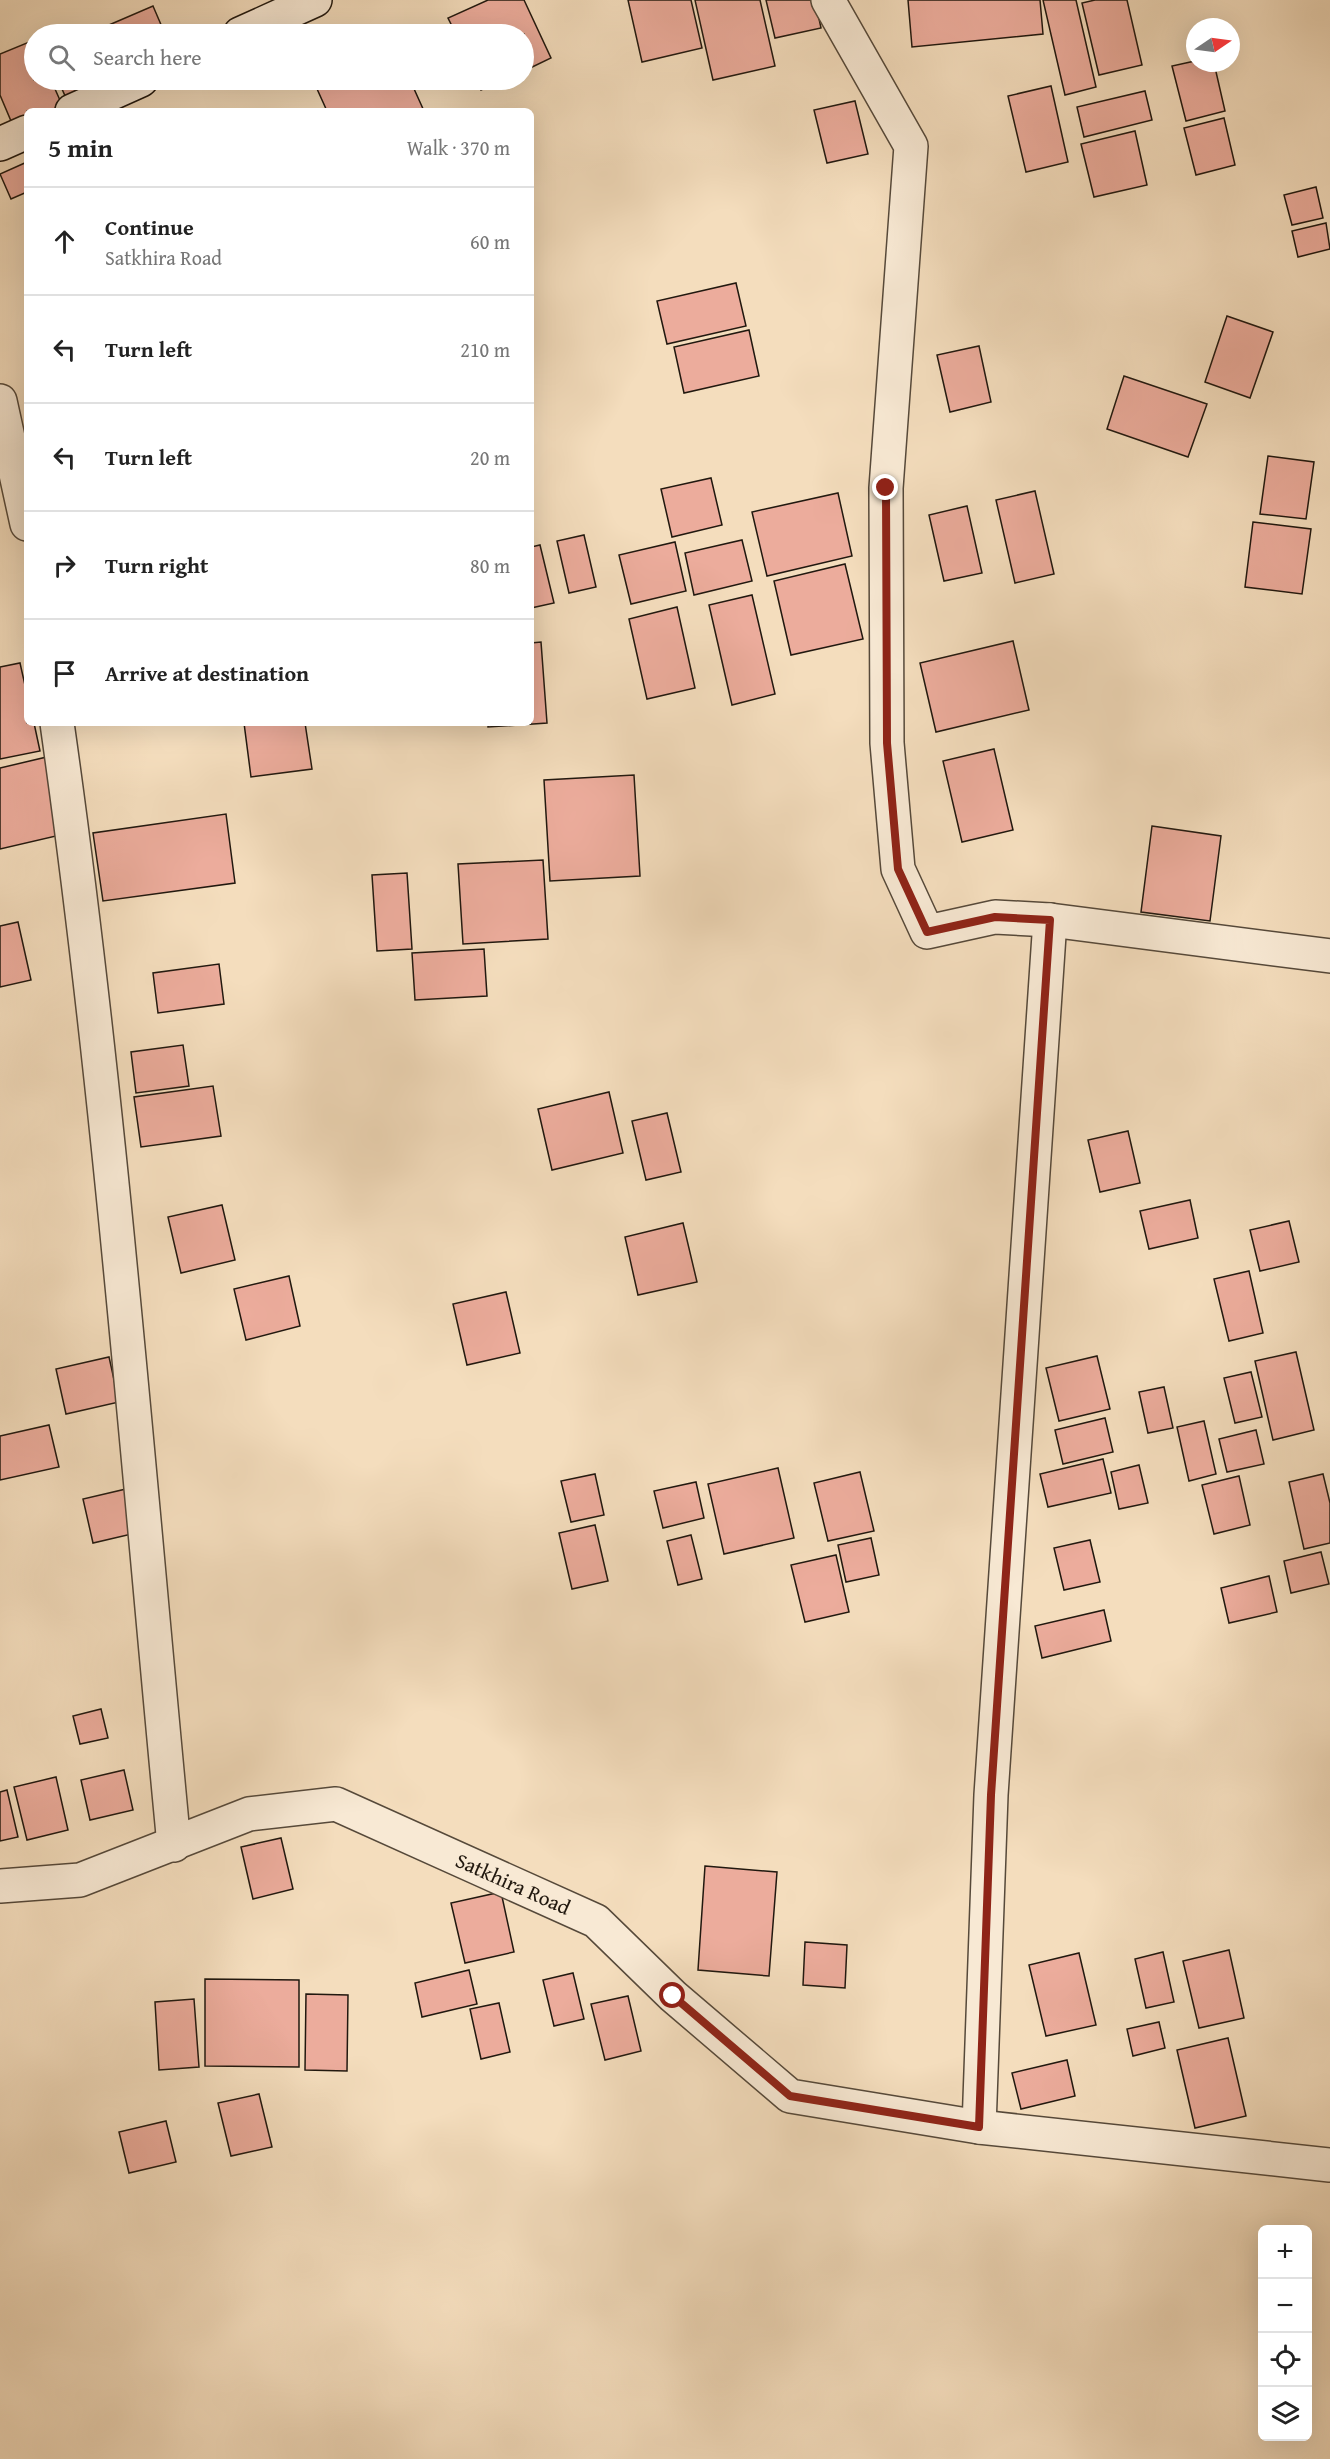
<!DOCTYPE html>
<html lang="en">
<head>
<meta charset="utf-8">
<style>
	body { margin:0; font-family:"Gentium Book Plus",serif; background:#f2f2f2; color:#222 }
	.controls { position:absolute; right:18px; bottom:18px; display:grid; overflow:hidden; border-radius:9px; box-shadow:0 6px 24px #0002 }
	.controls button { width:54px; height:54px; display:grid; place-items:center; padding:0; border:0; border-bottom:2px solid #e0e0e0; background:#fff; color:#222; font:30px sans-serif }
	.compass { position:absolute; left:1186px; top:18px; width:54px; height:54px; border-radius:50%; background:#fff; box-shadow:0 6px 24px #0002; rotate:77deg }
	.stop { position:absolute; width:18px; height:18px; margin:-14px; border:4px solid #8f2418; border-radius:50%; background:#fff }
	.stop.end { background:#8f2418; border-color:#fff; box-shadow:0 2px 6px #0008 }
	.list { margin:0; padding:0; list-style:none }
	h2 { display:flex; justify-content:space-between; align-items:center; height:78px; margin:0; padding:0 24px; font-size:26px }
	h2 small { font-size:20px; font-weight:400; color:#767676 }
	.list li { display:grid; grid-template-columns:39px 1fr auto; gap:18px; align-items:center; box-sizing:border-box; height:108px; padding:0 24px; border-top:2px solid #e0e0e0 }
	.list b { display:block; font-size:22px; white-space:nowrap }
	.list p { margin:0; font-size:20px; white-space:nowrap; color:#767676 }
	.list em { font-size:20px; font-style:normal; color:#767676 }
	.icon { flex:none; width:33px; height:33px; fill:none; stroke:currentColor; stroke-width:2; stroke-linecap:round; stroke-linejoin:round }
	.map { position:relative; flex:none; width:1330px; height:2459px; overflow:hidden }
	.search { position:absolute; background:#fff; box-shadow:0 6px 24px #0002; left:24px; top:24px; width:510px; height:66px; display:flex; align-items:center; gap:15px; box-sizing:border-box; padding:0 21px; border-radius:33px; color:#767676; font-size:22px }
	.panel { position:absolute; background:#fff; box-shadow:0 6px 24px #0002; left:24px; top:108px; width:510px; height:618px; border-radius:9px }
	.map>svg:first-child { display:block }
	.building { fill:#ecac9c; stroke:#21180f; stroke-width:1.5 }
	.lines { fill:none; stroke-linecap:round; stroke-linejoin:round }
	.minor-casing { stroke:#56493a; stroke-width:36 }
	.tertiary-casing { stroke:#56493a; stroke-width:36 }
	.secondary-casing { stroke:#21180f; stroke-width:36 }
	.minor { stroke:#f8e9d4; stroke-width:33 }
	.tertiary { stroke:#f8e9d4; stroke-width:33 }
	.secondary { stroke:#f8e9d4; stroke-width:33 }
	.route { stroke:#8f2418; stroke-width:8 }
	.labels { text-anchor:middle; stroke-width:4.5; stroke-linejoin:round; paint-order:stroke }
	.street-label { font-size:21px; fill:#21180f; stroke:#f8e9d4 }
</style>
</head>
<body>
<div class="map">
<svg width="1330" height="2459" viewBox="0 0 1330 2459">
	<rect width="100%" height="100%" fill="#f4ddbd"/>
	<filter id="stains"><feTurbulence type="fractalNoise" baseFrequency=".00333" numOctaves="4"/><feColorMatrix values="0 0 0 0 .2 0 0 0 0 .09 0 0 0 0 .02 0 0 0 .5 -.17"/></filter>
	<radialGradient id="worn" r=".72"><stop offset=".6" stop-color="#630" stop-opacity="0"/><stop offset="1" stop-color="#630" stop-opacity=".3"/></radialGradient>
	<!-- building -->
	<g class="building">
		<polygon points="488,0 524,0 551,58 524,71 524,34 456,34 448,18"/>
		<polygon points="628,0 691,0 702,48 642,62"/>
		<polygon points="695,0 760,0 775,66 713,80"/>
		<polygon points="766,0 815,0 821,28 775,38"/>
		<polygon points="908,0 1040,0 1043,34 912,47"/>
		<polygon points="1043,0 1076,0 1096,87 1065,95"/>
		<polygon points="1095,0 1127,0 1142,65 1099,75 1082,3"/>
		<polygon points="153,6 165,34 88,34"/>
		<polygon points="385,25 389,34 365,34"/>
		<polygon points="34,40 34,80 51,80 63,107 54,111 27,111 27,123 14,128 0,95 0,54"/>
		<polygon points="1195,61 1195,63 1214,63 1225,111 1186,121 1172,66"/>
		<polygon points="58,80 95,80 97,84 66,98"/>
		<polygon points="313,80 410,80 424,111 327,111"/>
		<polygon points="477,80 504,80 481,90"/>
		<polygon points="1051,86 1068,162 1026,172 1008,96"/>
		<polygon points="1145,91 1152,120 1084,137 1077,107"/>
		<polygon points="855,101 868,154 827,163 814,110"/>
		<polygon points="1224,118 1235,165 1196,175 1184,128"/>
		<polygon points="1135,131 1147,185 1094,197 1081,144"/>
		<polygon points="27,162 27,192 11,199 0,174"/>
		<polygon points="1316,187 1323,218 1292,225 1284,195"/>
		<polygon points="1326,223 1330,249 1298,257 1292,231"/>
		<polygon points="736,283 746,326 667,344 657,301"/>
		<polygon points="1227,316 1273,332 1250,398 1205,382"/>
		<polygon points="749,330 759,376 684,393 674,347"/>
		<polygon points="979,346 991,402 950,412 937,355"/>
		<polygon points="1124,376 1207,404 1188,457 1107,429"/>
		<polygon points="1268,456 1314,462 1306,519 1260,514"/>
		<polygon points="711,478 722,525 672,537 661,489"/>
		<polygon points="1035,491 1054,574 1015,583 996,500"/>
		<polygon points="838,493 852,556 767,576 752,512"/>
		<polygon points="967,506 982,573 944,581 929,515"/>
		<polygon points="1253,522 1311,529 1302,594 1245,587"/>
		<polygon points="584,535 596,587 569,593 557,541"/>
		<polygon points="742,540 752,581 694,595 685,553"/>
		<polygon points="675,542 686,591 631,604 619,555"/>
		<polygon points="540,545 554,603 531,608 531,547"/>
		<polygon points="845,564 863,639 791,655 774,581"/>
		<polygon points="752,595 775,694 732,705 709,605"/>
		<polygon points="677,607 695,688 647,699 629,619"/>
		<polygon points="1013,641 1029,710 936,732 920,663"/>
		<polygon points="541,642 547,723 488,727 488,723 531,723 531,643"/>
		<polygon points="20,663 27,694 27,723 34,723 40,751 0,759 0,667"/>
		<polygon points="244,723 305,723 312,769 251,777"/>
		<polygon points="994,749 1013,830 962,842 943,761"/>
		<polygon points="51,756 69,833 0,849 0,768"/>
		<polygon points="634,775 640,876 550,881 544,780"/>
		<polygon points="226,814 235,883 103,901 93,833"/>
		<polygon points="1152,826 1221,836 1210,921 1141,912"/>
		<polygon points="543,860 548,939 463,944 458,864"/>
		<polygon points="407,873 412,949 377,951 372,875"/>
		<polygon points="18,922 31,980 0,987 0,926"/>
		<polygon points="484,949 487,996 415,1000 412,953"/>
		<polygon points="219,964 224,1004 158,1013 153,973"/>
		<polygon points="183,1045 189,1086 136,1093 131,1052"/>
		<polygon points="213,1086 221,1136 141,1147 134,1097"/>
		<polygon points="609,1092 623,1153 552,1170 538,1109"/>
		<polygon points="667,1113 681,1172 646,1180 632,1121"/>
		<polygon points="1128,1131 1140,1183 1100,1192 1088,1140"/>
		<polygon points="1190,1200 1198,1238 1149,1249 1140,1211"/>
		<polygon points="222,1205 235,1260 181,1273 168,1217"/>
		<polygon points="1289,1221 1299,1262 1260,1271 1250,1230"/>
		<polygon points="683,1223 697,1282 638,1295 625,1237"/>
		<polygon points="1249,1271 1263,1333 1229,1341 1214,1279"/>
		<polygon points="289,1276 300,1326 246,1340 234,1289"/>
		<polygon points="506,1292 520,1353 467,1365 453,1304"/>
		<polygon points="1296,1352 1314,1430 1273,1440 1255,1361"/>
		<polygon points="1097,1356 1110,1409 1059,1421 1046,1368"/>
		<polygon points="109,1357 119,1402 66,1414 56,1369"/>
		<polygon points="1251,1372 1262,1417 1235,1423 1224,1378"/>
		<polygon points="1164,1387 1173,1428 1148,1433 1139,1392"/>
		<polygon points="1105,1418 1113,1452 1063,1464 1055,1430"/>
		<polygon points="1204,1421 1216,1474 1189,1481 1177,1427"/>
		<polygon points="49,1425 59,1467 0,1480 0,1436"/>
		<polygon points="1256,1430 1264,1464 1227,1472 1219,1439"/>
		<polygon points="1103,1459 1111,1493 1048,1507 1040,1474"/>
		<polygon points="1139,1465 1148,1503 1119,1509 1111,1472"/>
		<polygon points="778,1468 794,1538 724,1554 708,1484"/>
		<polygon points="860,1472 874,1531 828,1541 814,1483"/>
		<polygon points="595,1474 604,1515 571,1522 561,1481"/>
		<polygon points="1323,1474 1330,1503 1330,1543 1304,1549 1289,1482"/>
		<polygon points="1239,1476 1250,1525 1214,1534 1202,1485"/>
		<polygon points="696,1482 704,1518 663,1528 654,1491"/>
		<polygon points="126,1489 136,1533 93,1543 83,1499"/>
		<polygon points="595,1525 608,1581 572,1589 559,1533"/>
		<polygon points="691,1535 702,1579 678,1585 667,1541"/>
		<polygon points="871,1538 879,1575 846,1582 838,1545"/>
		<polygon points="1090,1540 1100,1582 1064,1590 1054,1548"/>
		<polygon points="1321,1552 1329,1584 1291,1593 1284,1561"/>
		<polygon points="836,1555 849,1612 805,1622 791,1565"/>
		<polygon points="1269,1576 1277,1612 1229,1623 1221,1588"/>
		<polygon points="1104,1610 1111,1641 1042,1658 1035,1626"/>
		<polygon points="101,1709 108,1738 80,1744 73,1716"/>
		<polygon points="124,1770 133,1810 90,1820 81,1780"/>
		<polygon points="56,1777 68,1830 27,1840 14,1787"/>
		<polygon points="7,1790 18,1837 0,1841 0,1792"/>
		<polygon points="281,1838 293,1889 253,1899 241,1847"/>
		<polygon points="705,1866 777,1872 769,1976 698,1970"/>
		<polygon points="501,1892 514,1952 465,1963 451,1903"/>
		<polygon points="805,1942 847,1945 845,1988 803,1985"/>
		<polygon points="1229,1950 1244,2018 1199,2028 1183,1961"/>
		<polygon points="1163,1952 1174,2002 1146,2008 1135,1959"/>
		<polygon points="1079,1953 1096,2025 1046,2036 1029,1965"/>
		<polygon points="469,1970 477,2004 422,2017 415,1983"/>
		<polygon points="573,1973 584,2019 554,2026 543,1980"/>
		<polygon points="205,1979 299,1980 299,2067 205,2066"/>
		<polygon points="306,1994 348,1995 347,2071 305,2070"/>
		<polygon points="628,1996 641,2051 605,2060 591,2004"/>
		<polygon points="194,1999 199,2067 159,2070 155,2002"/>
		<polygon points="499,2003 510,2052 481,2059 470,2009"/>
		<polygon points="1159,2022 1165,2048 1133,2056 1127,2029"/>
		<polygon points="1228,2038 1246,2116 1195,2128 1177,2050"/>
		<polygon points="1067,2060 1075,2096 1021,2109 1012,2073"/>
		<polygon points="259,2094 272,2147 231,2156 218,2103"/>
		<polygon points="166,2121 176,2162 129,2173 119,2132"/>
	</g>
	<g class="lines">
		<defs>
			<g id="minor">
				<polyline points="0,401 27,524"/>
				<path d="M57 723C110 1095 138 1470 174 1845"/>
				<polyline points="979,2127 991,1795 1050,920"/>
			</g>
			<g id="tertiary">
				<polyline points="828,0 911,146 886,488 887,743 898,869 927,932 995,917 1050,920 1330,956"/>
				<polyline points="0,1886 80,1880 249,1814 336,1804 596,1921 673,1996 790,2096 979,2127 1330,2165"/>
			</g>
			<g id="secondary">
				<polyline points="240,34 315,0"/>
				<polyline points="72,111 141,80"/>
				<polyline points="0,144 27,132"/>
			</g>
		</defs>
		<!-- minor casing -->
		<use href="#minor" class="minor-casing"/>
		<!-- tertiary casing -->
		<use href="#tertiary" class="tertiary-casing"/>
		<!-- secondary casing -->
		<use href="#secondary" class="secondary-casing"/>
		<!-- minor -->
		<use href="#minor" class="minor"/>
		<!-- tertiary -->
		<use href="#tertiary" class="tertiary"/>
		<!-- secondary -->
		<use href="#secondary" class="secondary"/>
	</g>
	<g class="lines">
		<!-- route -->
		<polyline class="route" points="673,1996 790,2096 979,2127 991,1795 1050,920 995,917 927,932 898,869 887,743 886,488"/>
	</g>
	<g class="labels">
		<!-- street labels -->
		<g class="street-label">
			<text transform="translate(513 1884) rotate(24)" y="7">Satkhira Road</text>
		</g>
	</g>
	<rect width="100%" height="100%" filter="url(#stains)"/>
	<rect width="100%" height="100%" fill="url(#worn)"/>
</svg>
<div class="controls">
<button>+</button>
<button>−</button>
<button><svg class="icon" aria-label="locate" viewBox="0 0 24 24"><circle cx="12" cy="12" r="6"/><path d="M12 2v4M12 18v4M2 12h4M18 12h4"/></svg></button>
<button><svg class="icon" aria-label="layers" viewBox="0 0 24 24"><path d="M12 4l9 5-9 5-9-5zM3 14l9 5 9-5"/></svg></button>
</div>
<svg class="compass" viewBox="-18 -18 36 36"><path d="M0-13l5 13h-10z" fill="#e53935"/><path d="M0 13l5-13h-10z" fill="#767676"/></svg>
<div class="stop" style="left:673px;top:1996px"></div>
<div class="stop end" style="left:886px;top:488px"></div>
<div class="search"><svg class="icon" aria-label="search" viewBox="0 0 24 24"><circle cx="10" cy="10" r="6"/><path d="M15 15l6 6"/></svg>Search here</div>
<section class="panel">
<h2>5 min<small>Walk · 370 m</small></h2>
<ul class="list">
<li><svg class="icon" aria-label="ahead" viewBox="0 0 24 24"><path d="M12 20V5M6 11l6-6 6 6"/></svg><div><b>Continue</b><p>Satkhira Road</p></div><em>60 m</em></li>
<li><svg class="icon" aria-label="left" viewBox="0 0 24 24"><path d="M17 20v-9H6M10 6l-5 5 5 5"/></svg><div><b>Turn left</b></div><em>210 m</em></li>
<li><svg class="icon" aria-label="left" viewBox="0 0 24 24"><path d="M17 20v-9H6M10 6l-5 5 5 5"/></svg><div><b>Turn left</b></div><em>20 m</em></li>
<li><svg class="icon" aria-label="right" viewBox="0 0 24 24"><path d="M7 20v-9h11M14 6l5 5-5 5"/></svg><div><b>Turn right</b></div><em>80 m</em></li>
<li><svg class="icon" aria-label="arrive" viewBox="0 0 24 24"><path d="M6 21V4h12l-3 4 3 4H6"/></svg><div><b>Arrive at destination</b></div></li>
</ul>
</section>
</div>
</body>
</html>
